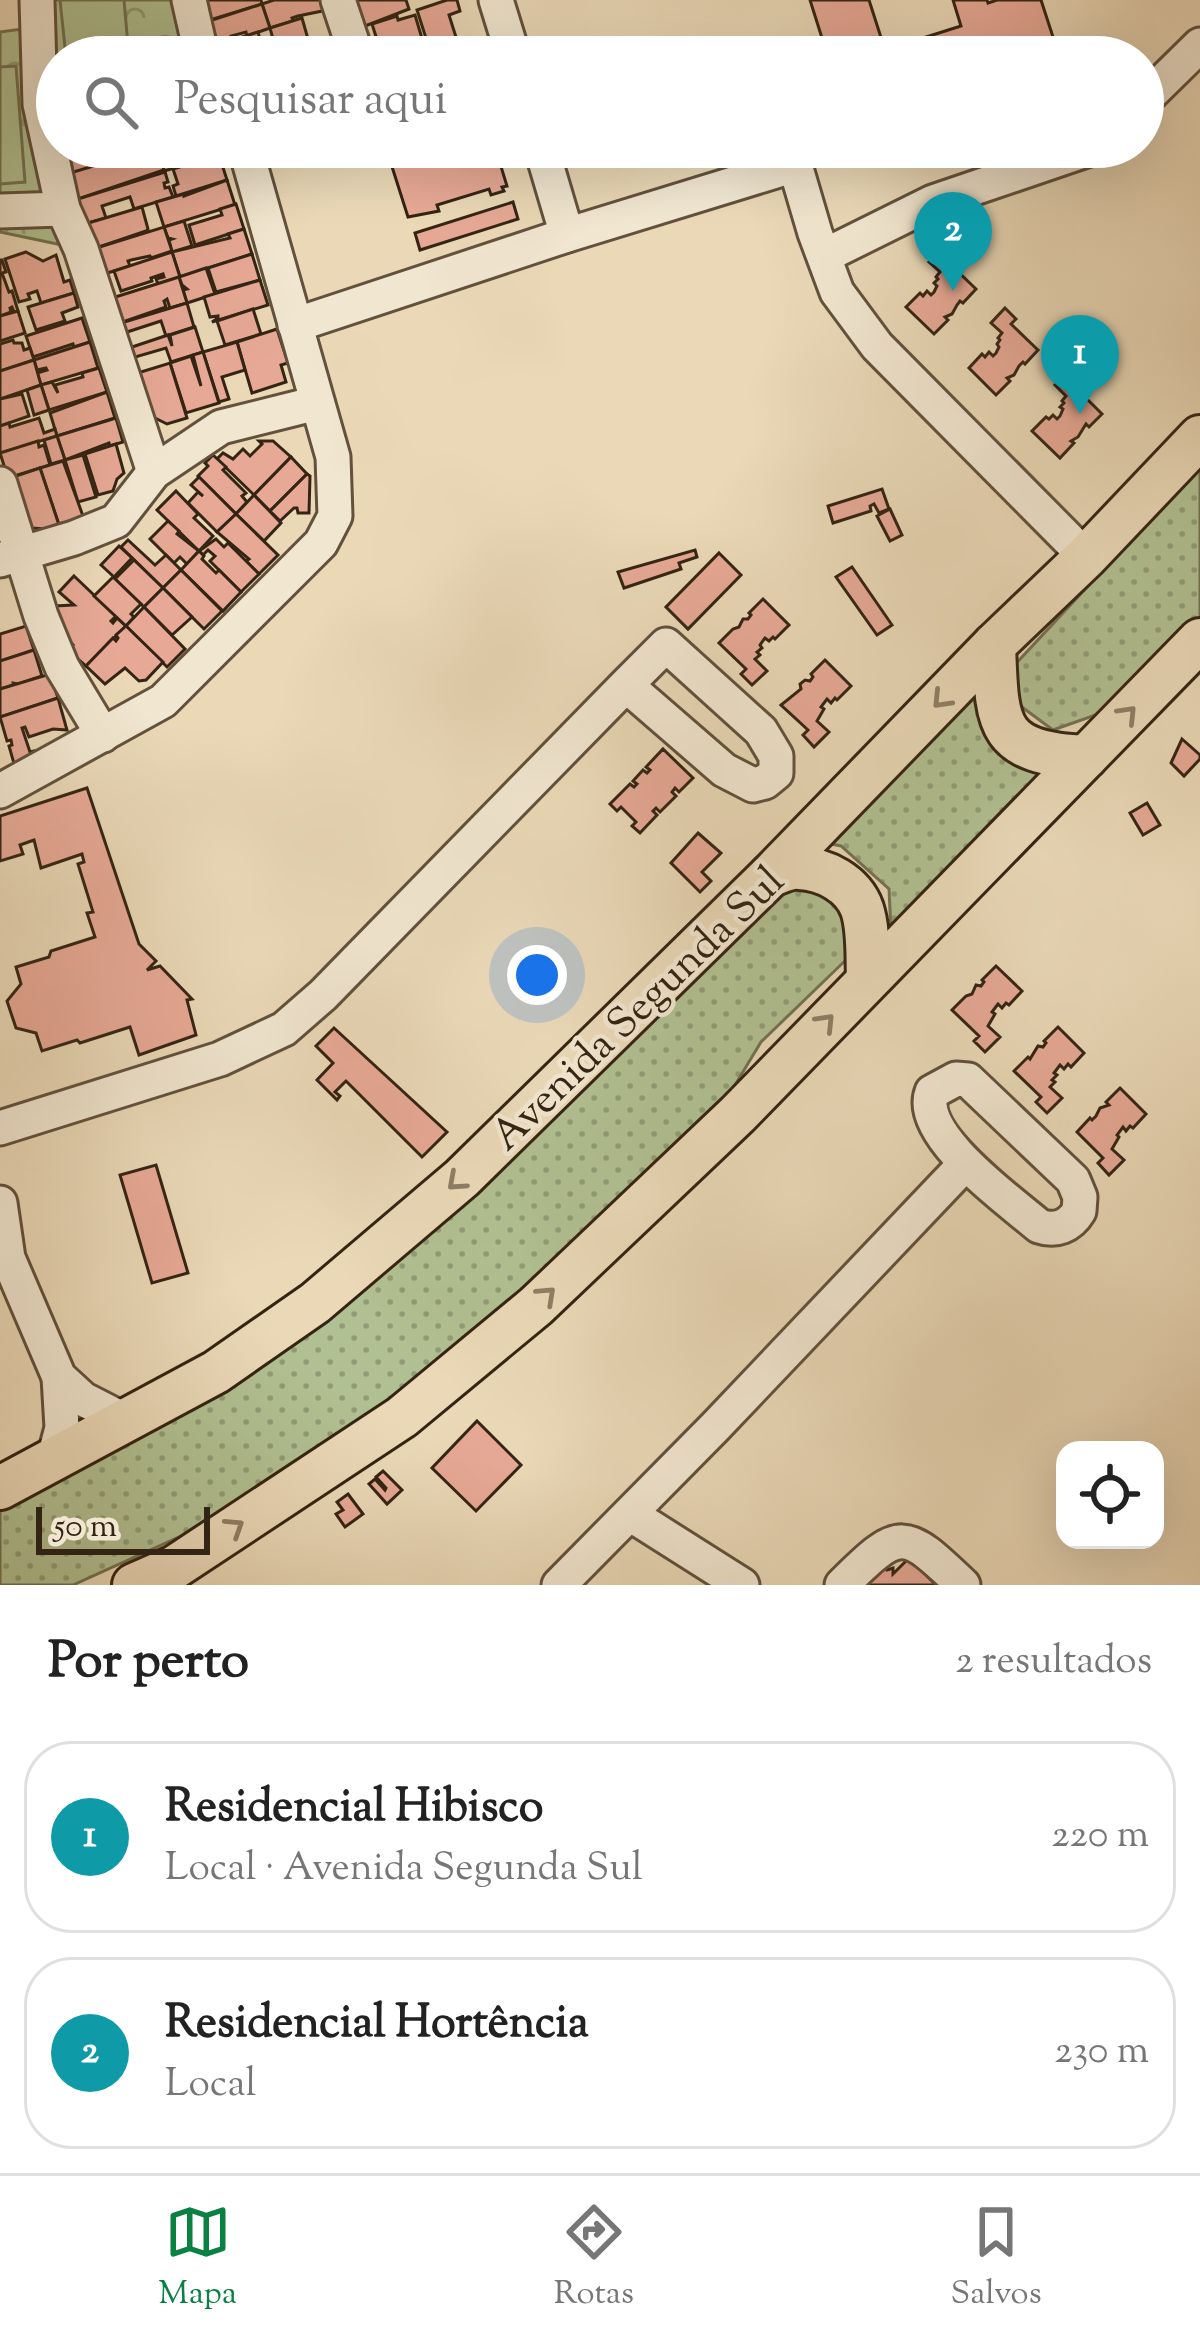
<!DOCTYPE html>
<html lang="pt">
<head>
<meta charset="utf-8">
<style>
	body { margin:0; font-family:"Sorts Mill Goudy",serif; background:#f2f2f2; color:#222 }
	.controls { position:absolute; right:36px; bottom:36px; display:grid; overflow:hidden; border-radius:24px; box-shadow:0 12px 48px #0002 }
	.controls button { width:108px; height:108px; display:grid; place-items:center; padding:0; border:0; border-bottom:3px solid #e0e0e0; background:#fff; color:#222; font:60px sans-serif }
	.scale { position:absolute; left:36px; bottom:30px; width:174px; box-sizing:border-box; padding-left:12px; border:6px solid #342413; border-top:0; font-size:33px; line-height:42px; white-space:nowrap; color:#342413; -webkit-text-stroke:9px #f1e6d0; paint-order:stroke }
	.you { position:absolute; left:537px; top:975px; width:42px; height:42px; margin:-30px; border:9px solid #fff; border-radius:50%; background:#1a73e8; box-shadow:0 0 0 18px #1a73e833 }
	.badge { display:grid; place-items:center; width:78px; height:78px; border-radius:50%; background:#0b8043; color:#fff; font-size:39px; font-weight:700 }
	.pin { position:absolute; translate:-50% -99px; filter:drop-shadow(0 3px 6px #0008) }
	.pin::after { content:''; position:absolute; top:63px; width:42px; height:36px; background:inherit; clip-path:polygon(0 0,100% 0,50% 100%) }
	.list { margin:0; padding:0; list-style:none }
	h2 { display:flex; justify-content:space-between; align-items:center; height:156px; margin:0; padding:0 48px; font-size:51px }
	h2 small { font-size:39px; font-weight:400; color:#767676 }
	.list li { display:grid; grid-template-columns:78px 1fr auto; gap:36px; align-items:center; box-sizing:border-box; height:192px; margin:0 24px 24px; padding:0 24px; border:3px solid #e0e0e0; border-radius:48px }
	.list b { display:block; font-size:45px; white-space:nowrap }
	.list p { margin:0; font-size:39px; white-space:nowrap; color:#767676 }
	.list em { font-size:39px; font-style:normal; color:#767676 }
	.icon { flex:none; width:66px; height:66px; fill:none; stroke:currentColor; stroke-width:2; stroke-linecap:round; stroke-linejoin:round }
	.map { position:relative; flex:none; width:1200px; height:1585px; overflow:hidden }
	.search { position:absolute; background:#fff; box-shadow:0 12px 48px #0002; left:36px; right:36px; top:36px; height:132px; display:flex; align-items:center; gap:30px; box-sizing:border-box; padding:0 42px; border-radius:66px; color:#767676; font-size:45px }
	.sheet { height:588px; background:#fff }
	nav { display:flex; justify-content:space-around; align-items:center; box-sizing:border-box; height:168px; border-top:3px solid #e0e0e0; background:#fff; font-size:33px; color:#767676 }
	nav a { display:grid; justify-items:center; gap:6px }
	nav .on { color:#0b8043 }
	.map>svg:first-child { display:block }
	.grass { fill:url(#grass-dots); stroke:#727252; stroke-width:3 }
	.park { fill:url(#park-crowns); stroke:#727252; stroke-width:3 }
	.pitch { fill:#b1c092; stroke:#727252; stroke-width:3 }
	.building { fill:#e7a996; stroke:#342413; stroke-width:3 }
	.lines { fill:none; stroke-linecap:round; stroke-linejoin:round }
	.minor-casing { stroke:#62513c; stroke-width:39 }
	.major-casing { stroke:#342413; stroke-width:48 }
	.minor { stroke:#f1e6d0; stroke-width:33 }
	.major { stroke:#ead8b7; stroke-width:42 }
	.oneway { stroke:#8f7e65 }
	.labels { text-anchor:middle; stroke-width:9; stroke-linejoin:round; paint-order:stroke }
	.street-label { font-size:42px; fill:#342413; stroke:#f1e6d0 }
</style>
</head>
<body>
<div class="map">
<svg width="1200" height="1585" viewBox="0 0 1200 1585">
	<defs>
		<pattern id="grass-dots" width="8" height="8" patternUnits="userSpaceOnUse" patternTransform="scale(3)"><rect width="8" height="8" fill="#b1c092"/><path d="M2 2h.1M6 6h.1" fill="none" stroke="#919c76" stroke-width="1.8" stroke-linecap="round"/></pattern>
		<pattern id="park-crowns" width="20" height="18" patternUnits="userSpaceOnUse" patternTransform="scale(3)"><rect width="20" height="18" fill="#b1c092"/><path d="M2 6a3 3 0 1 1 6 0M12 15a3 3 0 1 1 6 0" fill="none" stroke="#919c76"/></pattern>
	</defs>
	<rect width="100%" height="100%" fill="#ead8b7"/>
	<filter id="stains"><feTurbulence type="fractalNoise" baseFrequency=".00167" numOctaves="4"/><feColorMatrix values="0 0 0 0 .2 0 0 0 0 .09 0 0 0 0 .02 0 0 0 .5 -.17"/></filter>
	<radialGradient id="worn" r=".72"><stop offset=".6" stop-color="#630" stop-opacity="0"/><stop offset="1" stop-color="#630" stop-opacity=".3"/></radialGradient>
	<!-- grass -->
	<g class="grass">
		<polygon points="1200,455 1200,619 1107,711 1053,730 1011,699 1009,671 1101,572 1142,514"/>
		<polygon points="979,679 1053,766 891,931 889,889 841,846 812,840"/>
		<polygon points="803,876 848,912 850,956 761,1042 729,1095 595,1237 428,1378 181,1536 73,1585 0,1585 0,1498 241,1368 772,886"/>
	</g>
	<!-- park -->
	<polygon class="park" points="30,0 195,0 211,57 57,57 57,110 81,249 0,232 0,32 30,28"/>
	<!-- pitch -->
	<g class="pitch">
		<polygon points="60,0 124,0 129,57 66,57"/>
		<polygon points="16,66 25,182 0,184 0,67"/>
	</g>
	<!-- building -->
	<g class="building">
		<polygon points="204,0 261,0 262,4 210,20"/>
		<polygon points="274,0 324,0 327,10 298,16 292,18 293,21 270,28 262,4"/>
		<polygon points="359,0 406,0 409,9 360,28 352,2"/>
		<polygon points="447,0 457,0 460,11 449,15 461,53 448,57 432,57 417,10"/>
		<polygon points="810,0 869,0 885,50 961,26 953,0 987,0 988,3 997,0 1041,0 1054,40 998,57 828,57"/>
		<polygon points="262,4 270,28 247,36 246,32 231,36 232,40 214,46 206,22"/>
		<polygon points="415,15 426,52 406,57 400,39 379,46 372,24 397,16 398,20"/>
		<polygon points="302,18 308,39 300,41 301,46 277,54 270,28"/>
		<polygon points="258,32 264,54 254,57 217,57 214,46"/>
		<polygon points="62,147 120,147 122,153 108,156 110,161 70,174"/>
		<polygon points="157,147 164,170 78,199 70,173"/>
		<polygon points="167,147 217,147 219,155 164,171 161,149"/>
		<polygon points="399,147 428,147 431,157 461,147 495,147 507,186 502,187 504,191 491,195 489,189 437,205 439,211 408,217 387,151"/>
		<polygon points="219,155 227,180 176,196 173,186 178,184 173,169"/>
		<polygon points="165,172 168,182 164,183 165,188 169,187 173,197 134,209 130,197 102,206 106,218 84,224 78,199"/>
		<polygon points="227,180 235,205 164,227 156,202 184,194 184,196"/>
		<polygon points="513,202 518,219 420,250 415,233"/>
		<polygon points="236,204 244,229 195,245 189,225 222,215 220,209"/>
		<polygon points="142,207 148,229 146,231 93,249 85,224"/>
		<polygon points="184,221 192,246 172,252 169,240 172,239 168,238 164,227"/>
		<polygon points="164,227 172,251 151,258 150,256 131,260 128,261 130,266 101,275 93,249"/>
		<polygon points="244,229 252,254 180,277 172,252 230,238 228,234"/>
		<polygon points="943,247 954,258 949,263 976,289 963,303 960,301 957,305 952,314 945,317 948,320 934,334 906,307 920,293 923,296 927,291 931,295 934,292 937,286 934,283 938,279 936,277 940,272 929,262"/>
		<polygon points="26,252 43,261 56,255 64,282 70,280 74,293 41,303 37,291 28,294 30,299 19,302 5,259"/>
		<polygon points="172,252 180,277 158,284 156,279 164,277 163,274 151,278 152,281 121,291 114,271"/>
		<polygon points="252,254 260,280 216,292 208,268"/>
		<polygon points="0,260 2,260 6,272 2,273 9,292 12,291 18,311 14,312 12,307 10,308 11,312 0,316"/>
		<polygon points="206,268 215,294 187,303 183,290 187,289 182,285 179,277"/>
		<polygon points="179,277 187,303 170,308 167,299 164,301 166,307 117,324 109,299"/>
		<polygon points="260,280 268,305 212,322 218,318 218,316 210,317 204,297"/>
		<polygon points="74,293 78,307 62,313 65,321 36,330 28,307"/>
		<polygon points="187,303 194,327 166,336 161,321 124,333 121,323"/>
		<polygon points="1005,308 1016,319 1011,324 1038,350 1025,364 1023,362 1019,366 1014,375 1007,378 1010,381 996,395 969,368 982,354 985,357 989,352 993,356 996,353 999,347 997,344 1000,340 998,338 1002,333 991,323"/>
		<polygon points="253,309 261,334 225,345 217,321"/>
		<polygon points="18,311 25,333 0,341 0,316"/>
		<polygon points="82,318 90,342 74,347 73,344 33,357 26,336"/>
		<polygon points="195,327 203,352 171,362 166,348 132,358 129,348 168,335 172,346 170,335"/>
		<polygon points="277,329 288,363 281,365 286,382 252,393 237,342"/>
		<polygon points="13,340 14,343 22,343 24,350 30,348 34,360 0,371 0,344"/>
		<polygon points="90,342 98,368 41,385 37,373 47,370 46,368 37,370 34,360"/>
		<polygon points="237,342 245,370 222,377 229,399 219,402 203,352"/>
		<polygon points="203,352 219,403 186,413 170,363 191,356 201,386 193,355"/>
		<polygon points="34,360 41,385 0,399 0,371"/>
		<polygon points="170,363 187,418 167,424 143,412 131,375"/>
		<polygon points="99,368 107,392 49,410 41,385 52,382 58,393 55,385 83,377 82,373"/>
		<polygon points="1069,371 1080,382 1075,387 1102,414 1089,427 1086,424 1078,437 1071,441 1074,443 1060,458 1032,431 1046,417 1049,419 1053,415 1057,419 1060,416 1063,409 1060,407 1064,403 1062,401 1066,396 1055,385"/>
		<polygon points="41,385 49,410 34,415 27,390"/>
		<polygon points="107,392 115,418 57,436 50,413"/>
		<polygon points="22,394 29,416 0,426 0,399"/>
		<polygon points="39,418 44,433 55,429 57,436 0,453 0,426 9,423 10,427"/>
		<polygon points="116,418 123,442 110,446 109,443 65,460 57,436"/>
		<polygon points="57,436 65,460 51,464 44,440"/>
		<polygon points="38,441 39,447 44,445 50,465 8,478 0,453"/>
		<polygon points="259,441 273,441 291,457 254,495 217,459 223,453 233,459 243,449 250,456 262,444"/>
		<polygon points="116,444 124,473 117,479 113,491 98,495 85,454"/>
		<polygon points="83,455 96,497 78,502 65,460"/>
		<polygon points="213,455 226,467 223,470 246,493 242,496 247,502 236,514 198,476 208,466 205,463"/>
		<polygon points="291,457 307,474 270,511 254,495"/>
		<polygon points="63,461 83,516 59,525 40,468"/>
		<polygon points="40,468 59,525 46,529 31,528 13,477"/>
		<polygon points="307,474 310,476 309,513 298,513 297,508 294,508 280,521 270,511"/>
		<polygon points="199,477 236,514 217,532 188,503 198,492 203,496 191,485"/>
		<polygon points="882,489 889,509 879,513 874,504 870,506 871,511 833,523 828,506"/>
		<polygon points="176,491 198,514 194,518 213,536 199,551 157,510"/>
		<polygon points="254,495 281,523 264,541 236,514"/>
		<polygon points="890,509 902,535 890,541 877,516"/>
		<polygon points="236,514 278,555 259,574 246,561 249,559 217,532"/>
		<polygon points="168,521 179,531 177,534 199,551 187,564 180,557 174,563 150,539"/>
		<polygon points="216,539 224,547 228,543 259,574 241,592 210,561 215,556 208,550 203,555 199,551"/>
		<polygon points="128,540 155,565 166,555 181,570 163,588 121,547"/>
		<polygon points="119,546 132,558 114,577 101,565"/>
		<polygon points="695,550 697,557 679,563 681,569 624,588 618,572"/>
		<polygon points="199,551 204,556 202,559 216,573 219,570 241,592 223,611 181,570"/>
		<polygon points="719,553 741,575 688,629 666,607"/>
		<polygon points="134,560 163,588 144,607 115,579"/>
		<polygon points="852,567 892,625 877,635 836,577"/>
		<polygon points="181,570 222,611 204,629 163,588"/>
		<polygon points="74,576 116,616 111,621 113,623 117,618 126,626 86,666 68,650 73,645 59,628 55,606 74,605 59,592"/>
		<polygon points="113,577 141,604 131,614 134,617 126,626 94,596"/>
		<polygon points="163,588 192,617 172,635 144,607"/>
		<polygon points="763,599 789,625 775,639 773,637 769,641 765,638 760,645 762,648 757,652 760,655 755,659 767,671 752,685 741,674 746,669 719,643 733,629 739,627 743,619 748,619 751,615 749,613"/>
		<polygon points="144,607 185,649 167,667 126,626"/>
		<polygon points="26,626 34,650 0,661 0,634"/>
		<polygon points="126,626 163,662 146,680 139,681 125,668 105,684 86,666 113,638 116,641 118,638 116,635"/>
		<polygon points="34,650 42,676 18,684 13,683 13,685 0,689 0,661"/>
		<polygon points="825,660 851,686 837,700 835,698 831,703 827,699 821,707 824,709 817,721 829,732 814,747 803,735 808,730 781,705 801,689 800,684 805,680 810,681 813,677 811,674"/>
		<polygon points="50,674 58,698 0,717 0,689"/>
		<polygon points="58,698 67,730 53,729 29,737 25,727 22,728 30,752 34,751 37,760 15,767 9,746 12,745 11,740 7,741 0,717"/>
		<polygon points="1182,739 1200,755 1200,759 1184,776 1171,763"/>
		<polygon points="663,749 693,778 679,792 675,788 672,792 676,796 660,812 656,808 653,811 657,815 640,833 632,826 636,822 621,807 617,811 610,804 630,784 634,787 637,784 633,781 643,770 647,773 650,770 646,767"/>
		<polygon points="87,788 139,944 156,961 147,970 160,966 192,999 187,1000 196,1035 139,1055 130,1027 80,1043 77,1040 42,1051 36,1033 16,1028 7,1001 21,984 16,967 49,957 51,951 95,937 87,913 93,912 78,864 84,862 82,854 41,868 34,840 20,845 23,854 0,861 0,816"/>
		<polygon points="1147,803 1160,825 1143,835 1130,813"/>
		<polygon points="698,833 721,853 702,872 711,881 700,892 671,863"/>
		<polygon points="996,966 1022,991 1009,1005 1006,1003 1002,1008 998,1004 992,1012 995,1014 988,1026 1000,1037 985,1052 974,1041 979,1036 952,1010 966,996 972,994 976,985 981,986 984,982 982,980"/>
		<polygon points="1058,1027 1084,1053 1071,1067 1068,1064 1064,1069 1060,1065 1054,1073 1057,1075 1052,1080 1055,1082 1050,1087 1062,1098 1047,1113 1036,1102 1041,1097 1014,1071 1028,1057 1030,1059 1038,1046 1043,1047 1046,1043 1044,1041"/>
		<polygon points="334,1028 447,1132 422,1157 346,1081 335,1092 340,1096 337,1100 317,1080 333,1063 316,1046"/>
		<polygon points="1120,1088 1146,1114 1133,1128 1130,1126 1126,1131 1123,1127 1117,1135 1119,1137 1112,1149 1124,1160 1109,1175 1098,1163 1103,1158 1077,1132 1090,1118 1092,1120 1096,1116 1100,1108 1109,1105 1106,1102"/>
		<polygon points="156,1165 188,1273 152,1283 120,1175"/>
		<polygon points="477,1421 521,1465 476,1511 432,1468"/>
		<polygon points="383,1471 402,1490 387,1504 369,1484 375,1479 385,1490 386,1488 376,1477"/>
		<polygon points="348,1494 363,1514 345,1527 336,1514 343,1510 337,1502"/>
		<polygon points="909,1558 936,1585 864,1585 882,1565 887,1570 893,1568 893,1574"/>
	</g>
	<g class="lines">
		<defs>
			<g id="minor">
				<polyline points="37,0 40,104 63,209 81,249 154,472"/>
				<polyline points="189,0 199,44 198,57"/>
				<polyline points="338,0 357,57"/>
				<polyline points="493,57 512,52 496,0"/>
				<polyline points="1143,101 1200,45"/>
				<polyline points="541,147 567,235"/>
				<polyline points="0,211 63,209"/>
				<polyline points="824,256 933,202 1095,147"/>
				<polyline points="295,325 567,235 795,165 815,233 837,292 877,346 1086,557"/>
				<polyline points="0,484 41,616 62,667 103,735"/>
				<polyline points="0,560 74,538 116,521 154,472 221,427 317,403"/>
				<polyline points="0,791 163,701 321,543 335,516 333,457 245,147"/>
				<path d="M956 1079 968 1080 1073 1180 1080 1197 1079 1211C1070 1226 1056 1232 1039 1226 1010 1201 915 1134 932 1092Z"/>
				<polyline points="0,1128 220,1059 284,1029 323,995 626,685 666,645 761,731 776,756 776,773 765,782 753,785 724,770 626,685"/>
				<polyline points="0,1203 8,1258 59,1377 83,1399 126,1421"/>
				<polyline points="53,1462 62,1428 59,1377"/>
				<polyline points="630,1514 742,1585"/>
				<polyline points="559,1585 715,1427 965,1164"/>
				<path d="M842 1585C901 1526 904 1529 963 1585"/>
			</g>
			<g id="major">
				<path d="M994 645C997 725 995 753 1086 757"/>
				<path d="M771 875C780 872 790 867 799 868 825 869 853 884 862 909 869 930 867 956 868 978"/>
				<polyline points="0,1488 216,1372 315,1303 462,1178 771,875 994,645 1086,557 1200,437"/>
				<polyline points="134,1585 175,1567 402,1417 536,1306 738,1114 1200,640"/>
			</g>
		</defs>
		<!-- minor casing -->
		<use href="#minor" class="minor-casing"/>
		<!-- major casing -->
		<use href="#major" class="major-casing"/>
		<!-- minor -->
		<use href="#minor" class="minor"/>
		<!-- major -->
		<use href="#major" class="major"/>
	</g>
	<!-- one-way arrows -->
	<defs><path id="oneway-chevron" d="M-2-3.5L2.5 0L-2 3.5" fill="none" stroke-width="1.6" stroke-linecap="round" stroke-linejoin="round" transform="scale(3)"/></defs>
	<g class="oneway">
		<use href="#oneway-chevron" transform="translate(941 700) rotate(134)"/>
		<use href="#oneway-chevron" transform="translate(1128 714) rotate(-46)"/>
		<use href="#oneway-chevron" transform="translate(826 1022) rotate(-46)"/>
		<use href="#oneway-chevron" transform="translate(456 1182) rotate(138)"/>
		<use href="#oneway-chevron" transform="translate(547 1295) rotate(-43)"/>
		<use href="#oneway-chevron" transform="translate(235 1527) rotate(-33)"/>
	</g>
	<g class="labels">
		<!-- street labels -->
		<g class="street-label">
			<text transform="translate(636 1007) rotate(-44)" y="15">Avenida Segunda Sul</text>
		</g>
	</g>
	<rect width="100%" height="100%" filter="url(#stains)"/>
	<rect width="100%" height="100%" fill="url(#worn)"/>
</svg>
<div class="controls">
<button><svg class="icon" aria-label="locate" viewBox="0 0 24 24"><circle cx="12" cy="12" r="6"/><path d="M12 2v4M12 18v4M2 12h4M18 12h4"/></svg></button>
</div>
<div class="scale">50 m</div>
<div class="you"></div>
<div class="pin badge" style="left:1080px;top:414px;background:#0f9aa8">1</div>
<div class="pin badge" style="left:953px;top:291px;background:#0f9aa8">2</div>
<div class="search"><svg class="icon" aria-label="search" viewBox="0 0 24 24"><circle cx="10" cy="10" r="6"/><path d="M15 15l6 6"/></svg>Pesquisar aqui</div>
</div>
<section class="sheet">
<h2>Por perto<small>2 resultados</small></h2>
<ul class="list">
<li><span class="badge" style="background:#0f9aa8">1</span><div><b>Residencial Hibisco</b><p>Local · Avenida Segunda Sul</p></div><em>220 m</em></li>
<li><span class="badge" style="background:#0f9aa8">2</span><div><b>Residencial Hortência</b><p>Local</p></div><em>230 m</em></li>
</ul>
</section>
<nav>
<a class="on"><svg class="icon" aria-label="map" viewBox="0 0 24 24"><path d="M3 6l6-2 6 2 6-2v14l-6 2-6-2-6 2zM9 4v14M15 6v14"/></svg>Mapa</a>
<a><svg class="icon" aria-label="directions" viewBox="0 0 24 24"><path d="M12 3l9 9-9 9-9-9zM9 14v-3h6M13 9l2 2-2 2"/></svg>Rotas</a>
<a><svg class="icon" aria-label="saved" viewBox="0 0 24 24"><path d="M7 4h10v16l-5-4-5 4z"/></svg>Salvos</a>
</nav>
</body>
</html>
